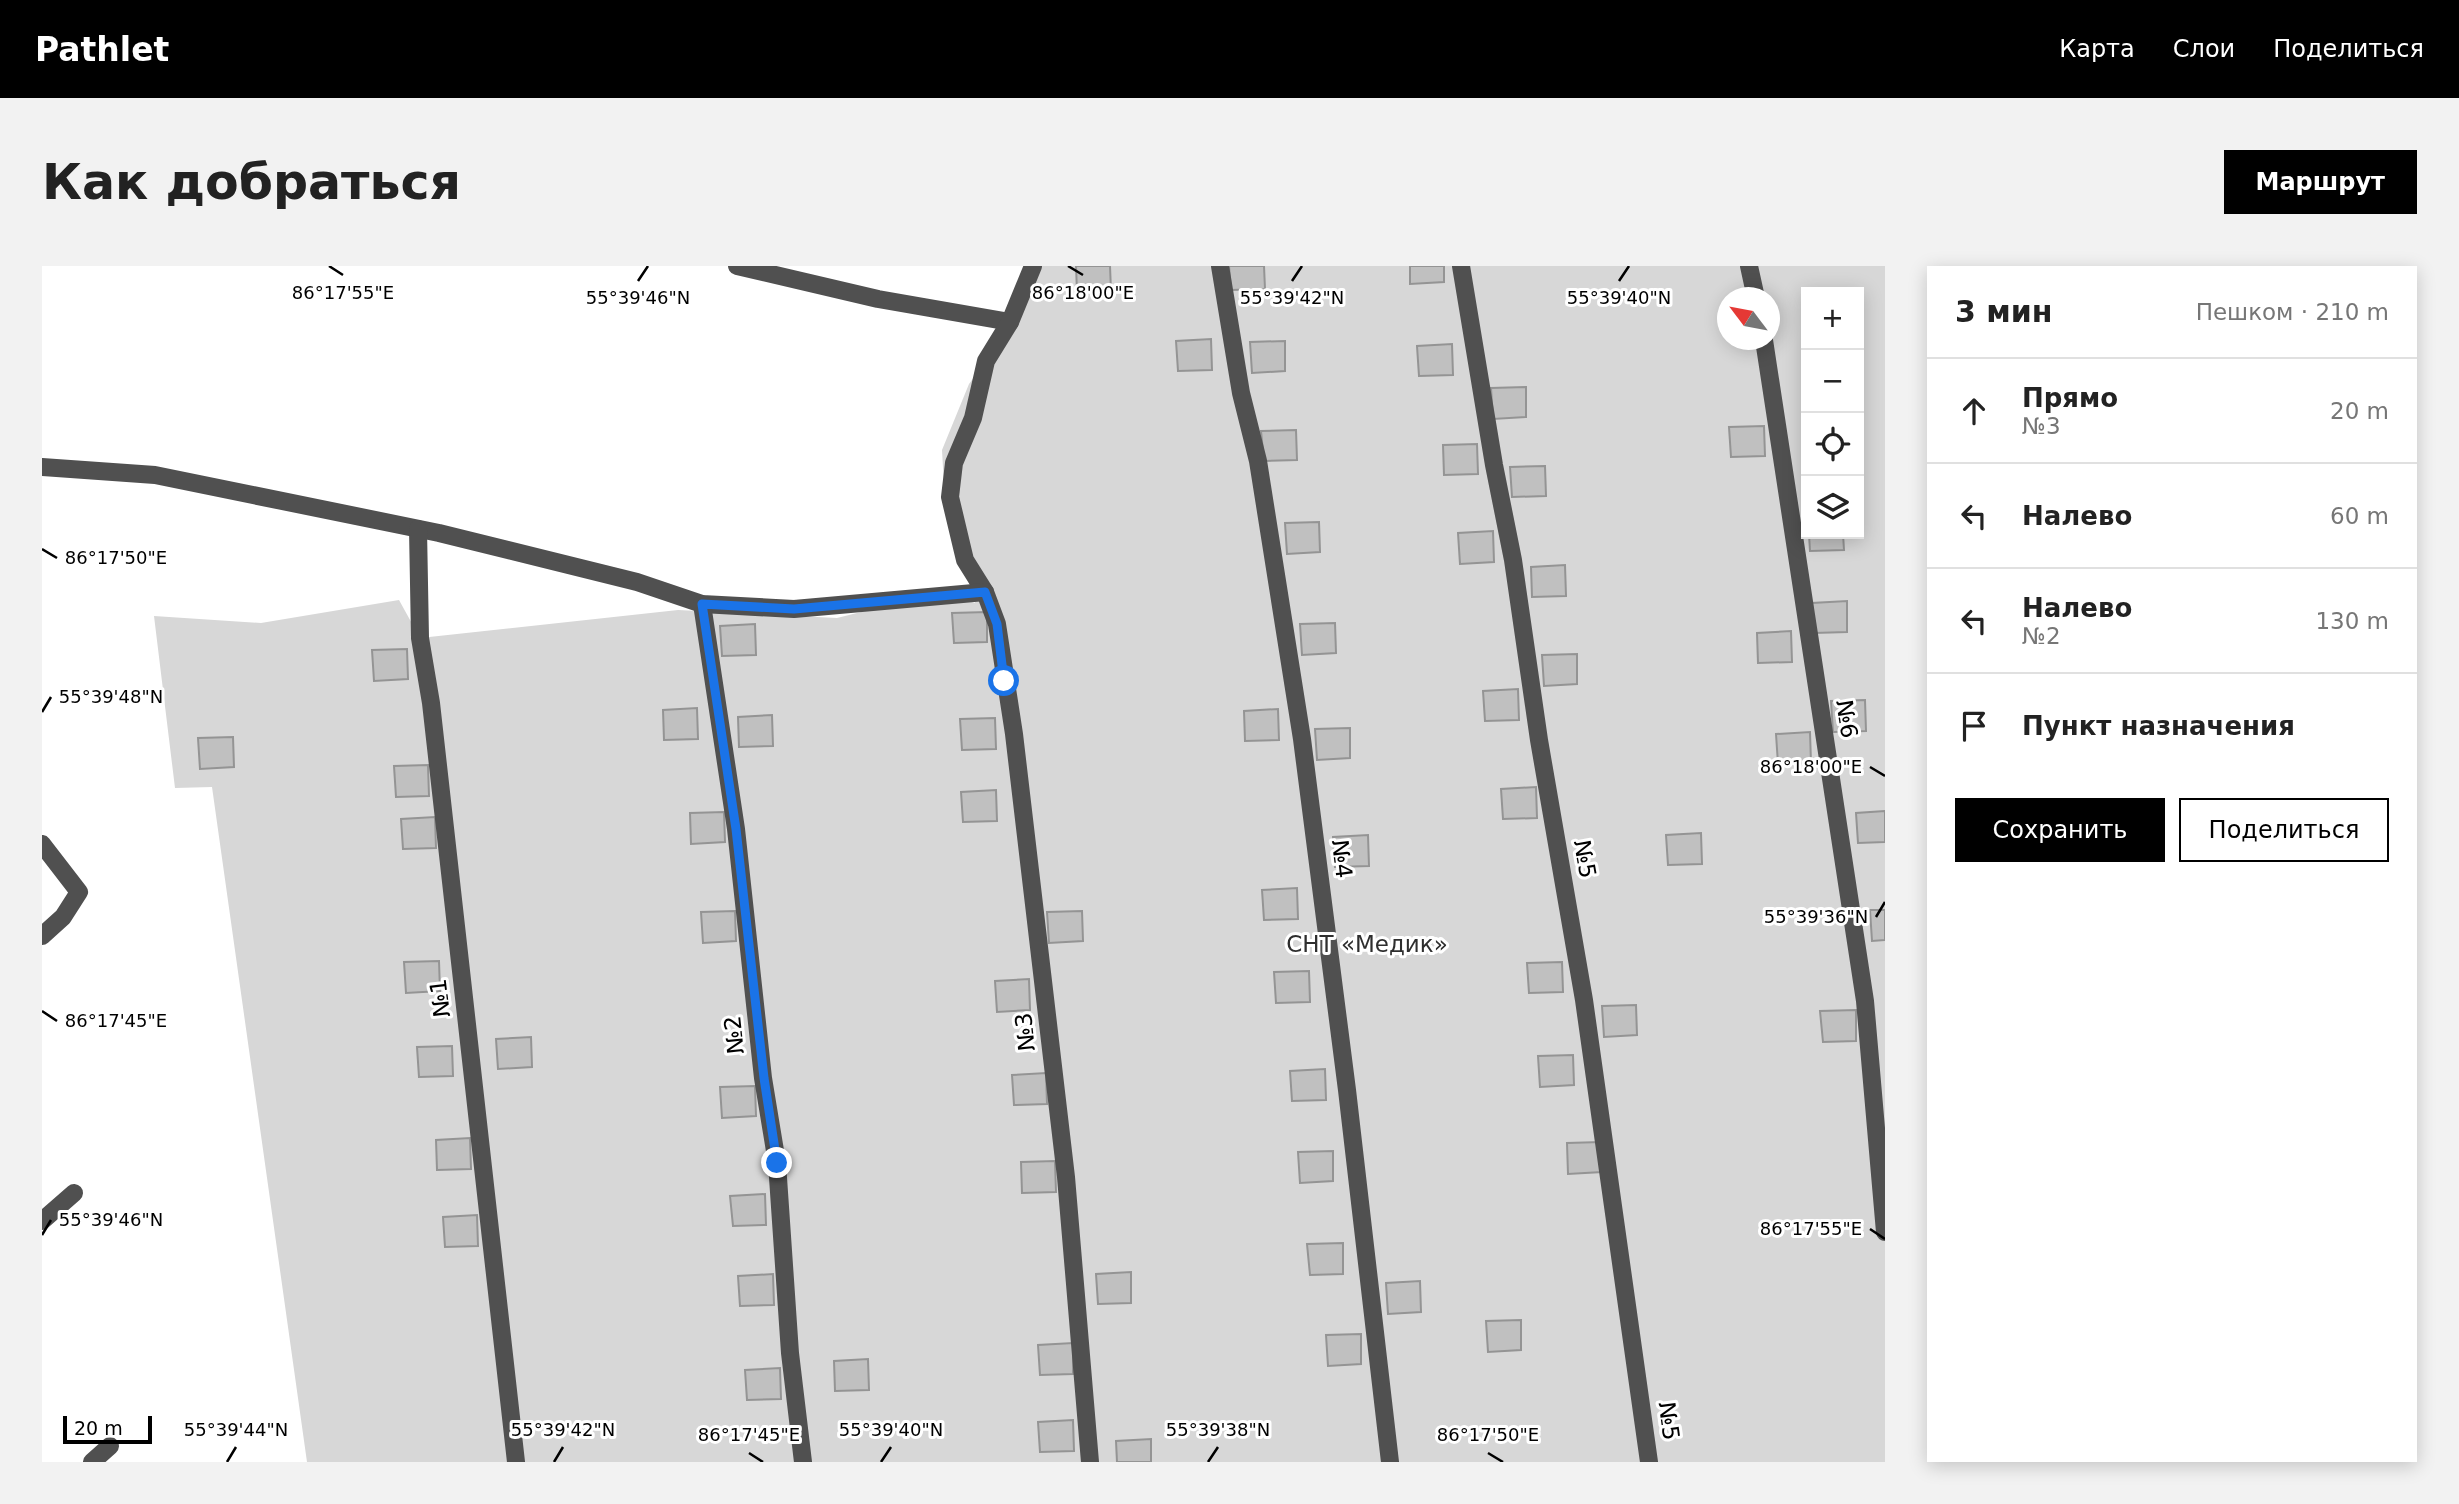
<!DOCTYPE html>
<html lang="ru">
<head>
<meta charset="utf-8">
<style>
	body { margin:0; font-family:"DejaVu Sans",sans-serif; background:#f2f2f2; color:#222 }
	.controls { position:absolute; right:21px; top:21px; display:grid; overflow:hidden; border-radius:0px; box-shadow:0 4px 18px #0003 }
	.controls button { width:63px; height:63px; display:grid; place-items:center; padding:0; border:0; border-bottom:2px solid #e0e0e0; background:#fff; color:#222; font:35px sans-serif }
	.compass { position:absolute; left:1675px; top:21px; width:63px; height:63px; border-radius:50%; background:#fff; box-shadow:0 4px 18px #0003; rotate:302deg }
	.scale { position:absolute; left:21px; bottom:18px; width:89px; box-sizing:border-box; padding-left:7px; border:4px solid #000; border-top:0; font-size:19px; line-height:24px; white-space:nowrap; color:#000; -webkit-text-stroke:5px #fff; paint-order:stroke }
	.stop { position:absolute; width:21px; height:21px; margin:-16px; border:5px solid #1a73e8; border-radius:50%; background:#fff }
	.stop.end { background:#1a73e8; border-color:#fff; box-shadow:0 2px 7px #0008 }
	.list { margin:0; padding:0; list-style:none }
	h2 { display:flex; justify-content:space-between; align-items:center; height:91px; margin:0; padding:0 28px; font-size:30px }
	h2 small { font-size:23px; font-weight:400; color:#767676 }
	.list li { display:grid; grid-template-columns:46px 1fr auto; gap:21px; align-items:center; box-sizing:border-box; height:105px; padding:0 28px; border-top:2px solid #e0e0e0 }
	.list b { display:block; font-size:26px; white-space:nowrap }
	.list p { margin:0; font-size:23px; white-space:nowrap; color:#767676 }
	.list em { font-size:23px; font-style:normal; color:#767676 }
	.actions { display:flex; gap:14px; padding:21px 28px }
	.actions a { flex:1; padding:16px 0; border:2px solid #000; border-radius:0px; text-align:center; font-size:24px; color:#000 }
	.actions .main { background:#000; color:#fff }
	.icon { flex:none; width:38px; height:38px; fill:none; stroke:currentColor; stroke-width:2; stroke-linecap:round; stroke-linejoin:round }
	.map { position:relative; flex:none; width:1843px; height:1196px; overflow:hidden; border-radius:0px }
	header { display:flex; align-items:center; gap:42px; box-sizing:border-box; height:98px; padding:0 35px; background:#000; color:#fff }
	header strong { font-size:33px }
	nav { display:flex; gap:38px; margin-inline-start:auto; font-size:24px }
	.intro { display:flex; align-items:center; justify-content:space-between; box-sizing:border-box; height:168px; padding:0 42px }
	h1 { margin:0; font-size:49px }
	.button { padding:18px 32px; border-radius:0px; background:#000; color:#fff; font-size:24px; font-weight:700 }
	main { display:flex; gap:42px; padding:0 42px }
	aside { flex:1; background:#fff; border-radius:0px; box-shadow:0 4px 18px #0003 }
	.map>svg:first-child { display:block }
	.green { fill:#d7d7d7; fill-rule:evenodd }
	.building { fill:#c0c0c0; stroke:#949494; stroke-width:2 }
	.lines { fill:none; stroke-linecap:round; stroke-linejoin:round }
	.minor { stroke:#505050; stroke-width:18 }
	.route { stroke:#1a73e8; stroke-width:9 }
	.ticks { fill:none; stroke:#000; stroke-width:2.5 }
	.labels { text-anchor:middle; stroke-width:6; stroke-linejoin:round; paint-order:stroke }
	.street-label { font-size:23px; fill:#000; stroke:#fff }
	.park-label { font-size:23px; fill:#2e2e2e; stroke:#fff }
	.ticks-label { font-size:18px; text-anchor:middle; fill:#000; stroke:#fff; stroke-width:6; stroke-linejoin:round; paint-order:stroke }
</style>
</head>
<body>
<header>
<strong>Pathlet</strong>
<nav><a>Карта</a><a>Слои</a><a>Поделиться</a></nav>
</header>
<div class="intro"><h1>Как добраться</h1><a class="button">Маршрут</a></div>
<main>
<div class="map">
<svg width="1843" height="1196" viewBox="0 0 1843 1196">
	<rect width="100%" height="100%" fill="#fff"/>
	<!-- green -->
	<path class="green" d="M991 0H1843V1196H265L170 521 133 522 112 350 219 357 357 334 378 372 636 344 795 352 899 326 933 337 903 238 900 184 927 118 978 48ZM1764 26H1817V268H1764ZM1686 32H1728V74H1686Z"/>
	<!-- building -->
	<g class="building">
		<polygon points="1034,0 1068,0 1069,25 1035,26"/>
		<polygon points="1187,0 1222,0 1223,23 1189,24"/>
		<polygon points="1368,0 1402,0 1402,16 1368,18"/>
		<polygon points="1169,73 1170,104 1136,105 1134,75"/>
		<polygon points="1243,75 1243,105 1210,107 1208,76"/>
		<polygon points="1410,78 1411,109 1377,110 1375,80"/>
		<polygon points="1484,121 1484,151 1451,153 1449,122"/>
		<polygon points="1722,160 1723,190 1689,191 1687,161"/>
		<polygon points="1254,164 1255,194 1222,195 1219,165"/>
		<polygon points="1435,178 1436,208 1402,209 1401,179"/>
		<polygon points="1503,200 1504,230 1470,231 1468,201"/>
		<polygon points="1277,256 1278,286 1245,288 1243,257"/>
		<polygon points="1451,265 1452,296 1418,298 1416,267"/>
		<polygon points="1767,268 1801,268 1802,284 1768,285"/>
		<polygon points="1523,299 1524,330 1490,331 1489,301"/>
		<polygon points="1805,335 1805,366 1772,367 1770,337"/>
		<polygon points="945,346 945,376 912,377 910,347"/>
		<polygon points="1293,357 1294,387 1260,389 1258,358"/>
		<polygon points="713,358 714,389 680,390 678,360"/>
		<polygon points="1749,365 1750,396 1716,397 1715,367"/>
		<polygon points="365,383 366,413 332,415 330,384"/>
		<polygon points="1535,388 1535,418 1502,420 1500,389"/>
		<polygon points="1476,423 1477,454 1443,455 1441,425"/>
		<polygon points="1823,434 1824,465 1791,466 1789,435"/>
		<polygon points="655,442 656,473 622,474 621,444"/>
		<polygon points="1236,443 1237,474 1203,475 1202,445"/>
		<polygon points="730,449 731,480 697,481 696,451"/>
		<polygon points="953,452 954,483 920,484 918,453"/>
		<polygon points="1308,462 1308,492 1275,494 1273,463"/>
		<polygon points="1768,466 1769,497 1736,498 1734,468"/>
		<polygon points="191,471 192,501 158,503 156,472"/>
		<polygon points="386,499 387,530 354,531 352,500"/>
		<polygon points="1494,521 1495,552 1461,553 1459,523"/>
		<polygon points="954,524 955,555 921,556 919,526"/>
		<polygon points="1843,545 1843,576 1816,577 1814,547"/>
		<polygon points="682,546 683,576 649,578 648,547"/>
		<polygon points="393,551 394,582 361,583 359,553"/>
		<polygon points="1659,567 1660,598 1626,599 1624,569"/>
		<polygon points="1326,569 1327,600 1293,601 1291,571"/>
		<polygon points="1255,622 1256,653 1222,654 1220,624"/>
		<polygon points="1828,644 1843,644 1843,674 1830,675"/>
		<polygon points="693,645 694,675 661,677 659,646"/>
		<polygon points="1040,645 1041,675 1007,677 1005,646"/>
		<polygon points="397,695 398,725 364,727 362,696"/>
		<polygon points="1520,696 1521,726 1487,727 1485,697"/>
		<polygon points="1267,705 1268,736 1234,737 1232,706"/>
		<polygon points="987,713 988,744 955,746 953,715"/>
		<polygon points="1594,739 1595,769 1562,771 1560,740"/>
		<polygon points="1814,744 1814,775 1781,776 1778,745"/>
		<polygon points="489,771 490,801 456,803 454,773"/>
		<polygon points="410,780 411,810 377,811 375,781"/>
		<polygon points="1531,789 1532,819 1498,821 1496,790"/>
		<polygon points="1283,803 1284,834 1250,835 1248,805"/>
		<polygon points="1004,807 1005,838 972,839 970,809"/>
		<polygon points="713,820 714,850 680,852 678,821"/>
		<polygon points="428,872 429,903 395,904 394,874"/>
		<polygon points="1559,876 1560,906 1526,908 1525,877"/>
		<polygon points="1291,885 1291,915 1258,917 1256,886"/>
		<polygon points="1013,895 1014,926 980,927 979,896"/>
		<polygon points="723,928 724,959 691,960 688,930"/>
		<polygon points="435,949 436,980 403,981 401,951"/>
		<polygon points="1301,977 1301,1008 1268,1009 1265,978"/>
		<polygon points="1089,1006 1089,1037 1056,1038 1054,1008"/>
		<polygon points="731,1008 732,1039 698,1040 696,1010"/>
		<polygon points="1378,1015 1379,1046 1346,1048 1344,1017"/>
		<polygon points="1479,1054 1479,1084 1446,1086 1444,1055"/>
		<polygon points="1319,1068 1319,1098 1286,1100 1284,1069"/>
		<polygon points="1031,1077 1031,1108 998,1109 996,1079"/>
		<polygon points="826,1093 827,1124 793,1125 792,1095"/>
		<polygon points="738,1102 739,1133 705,1134 703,1104"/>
		<polygon points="1031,1154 1032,1185 998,1186 996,1156"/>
		<polygon points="1109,1173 1109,1196 1075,1196 1074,1175"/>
	</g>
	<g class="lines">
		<!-- minor -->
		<g class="minor">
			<polyline points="695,0 836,33 968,56"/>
			<polyline points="991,0 968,56 944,95 931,152 912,197 908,231 923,294 943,326 955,358 972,468 1024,911 1048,1196"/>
			<polyline points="1178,0 1199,127 1216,195 1260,473 1305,824 1348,1196"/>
			<polyline points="1419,0 1452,199 1471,294 1497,474 1542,734 1607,1196"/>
			<polyline points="1707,0 1714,32"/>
			<polyline points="1722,74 1823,735 1843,966"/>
			<polyline points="0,201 113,209 397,267 595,316 660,338 752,343 943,326"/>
			<polyline points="376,263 378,372 389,437 474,1196"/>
			<polyline points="660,338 694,563 721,812 735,897 748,1087 761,1196"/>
			<polyline points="0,578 37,626 21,651 0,670"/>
			<polyline points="0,955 32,927"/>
			<polyline points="50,1196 68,1180"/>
		</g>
	</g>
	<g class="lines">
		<!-- route -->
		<polyline class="route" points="735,897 722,812 694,563 660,338 752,343 943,326 955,358 962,415"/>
	</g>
	<!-- ticks -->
	<path class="ticks" d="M287 0 301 9M1026 0 1041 9M596 15 606 0M1250 15 1260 0M1577 15 1587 0M0 283 15 292M0 446 9 431M1828 501 1843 510M1834 651 1843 636M0 745 15 755M1828 963 1843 973M0 969 9 954M707 1187 721 1196M1446 1187 1461 1196M185 1196 194 1181M512 1196 521 1181M839 1196 849 1181M1166 1196 1176 1181"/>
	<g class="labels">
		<!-- street labels -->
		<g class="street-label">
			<text transform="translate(1805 453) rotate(81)" y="8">№6</text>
			<text transform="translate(1300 593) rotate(83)" y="8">№4</text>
			<text transform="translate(1543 593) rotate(80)" y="8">№5</text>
			<text transform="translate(398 732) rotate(-97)" y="8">№1</text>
			<text transform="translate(983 766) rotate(-96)" y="8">№3</text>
			<text transform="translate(692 769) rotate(-96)" y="8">№2</text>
			<text transform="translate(1627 1155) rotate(82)" y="8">№5</text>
		</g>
		<!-- park labels -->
		<g class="park-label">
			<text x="1325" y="686">СНТ «Медик»</text>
		</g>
	</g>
	<g class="ticks-label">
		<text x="301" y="33">86°17'55"E</text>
		<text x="1041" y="33">86°18'00"E</text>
		<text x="596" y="38">55°39'46"N</text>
		<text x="1250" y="38">55°39'42"N</text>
		<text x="1577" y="38">55°39'40"N</text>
		<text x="74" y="298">86°17'50"E</text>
		<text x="69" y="437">55°39'48"N</text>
		<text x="1769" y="507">86°18'00"E</text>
		<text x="1774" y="657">55°39'36"N</text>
		<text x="74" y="761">86°17'45"E</text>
		<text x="69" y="960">55°39'46"N</text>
		<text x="1769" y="969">86°17'55"E</text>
		<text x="194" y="1170">55°39'44"N</text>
		<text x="521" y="1170">55°39'42"N</text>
		<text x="849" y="1170">55°39'40"N</text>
		<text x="1176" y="1170">55°39'38"N</text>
		<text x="707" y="1175">86°17'45"E</text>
		<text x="1446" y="1175">86°17'50"E</text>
	</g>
</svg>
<div class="controls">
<button>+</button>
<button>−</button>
<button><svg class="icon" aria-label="locate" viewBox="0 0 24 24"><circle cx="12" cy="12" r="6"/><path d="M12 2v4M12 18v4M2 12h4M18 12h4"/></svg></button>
<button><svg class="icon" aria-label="layers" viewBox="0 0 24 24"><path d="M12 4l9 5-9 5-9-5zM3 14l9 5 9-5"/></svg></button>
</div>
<svg class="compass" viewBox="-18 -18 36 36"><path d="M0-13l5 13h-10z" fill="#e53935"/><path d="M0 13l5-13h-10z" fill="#767676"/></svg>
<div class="scale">20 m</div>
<div class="stop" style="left:962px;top:415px"></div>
<div class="stop end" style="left:735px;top:897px"></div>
</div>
<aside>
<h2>3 мин<small>Пешком · 210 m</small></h2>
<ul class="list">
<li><svg class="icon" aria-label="ahead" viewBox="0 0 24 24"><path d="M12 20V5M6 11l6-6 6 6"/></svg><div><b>Прямо</b><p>№3</p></div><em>20 m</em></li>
<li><svg class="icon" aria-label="left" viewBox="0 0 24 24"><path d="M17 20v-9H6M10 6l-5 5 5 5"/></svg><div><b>Налево</b></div><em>60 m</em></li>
<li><svg class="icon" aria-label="left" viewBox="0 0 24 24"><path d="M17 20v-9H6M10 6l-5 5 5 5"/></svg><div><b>Налево</b><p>№2</p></div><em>130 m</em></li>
<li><svg class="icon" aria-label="arrive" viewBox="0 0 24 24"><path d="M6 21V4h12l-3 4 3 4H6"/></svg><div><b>Пункт назначения</b></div></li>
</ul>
<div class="actions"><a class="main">Сохранить</a><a>Поделиться</a></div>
</aside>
</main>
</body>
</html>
